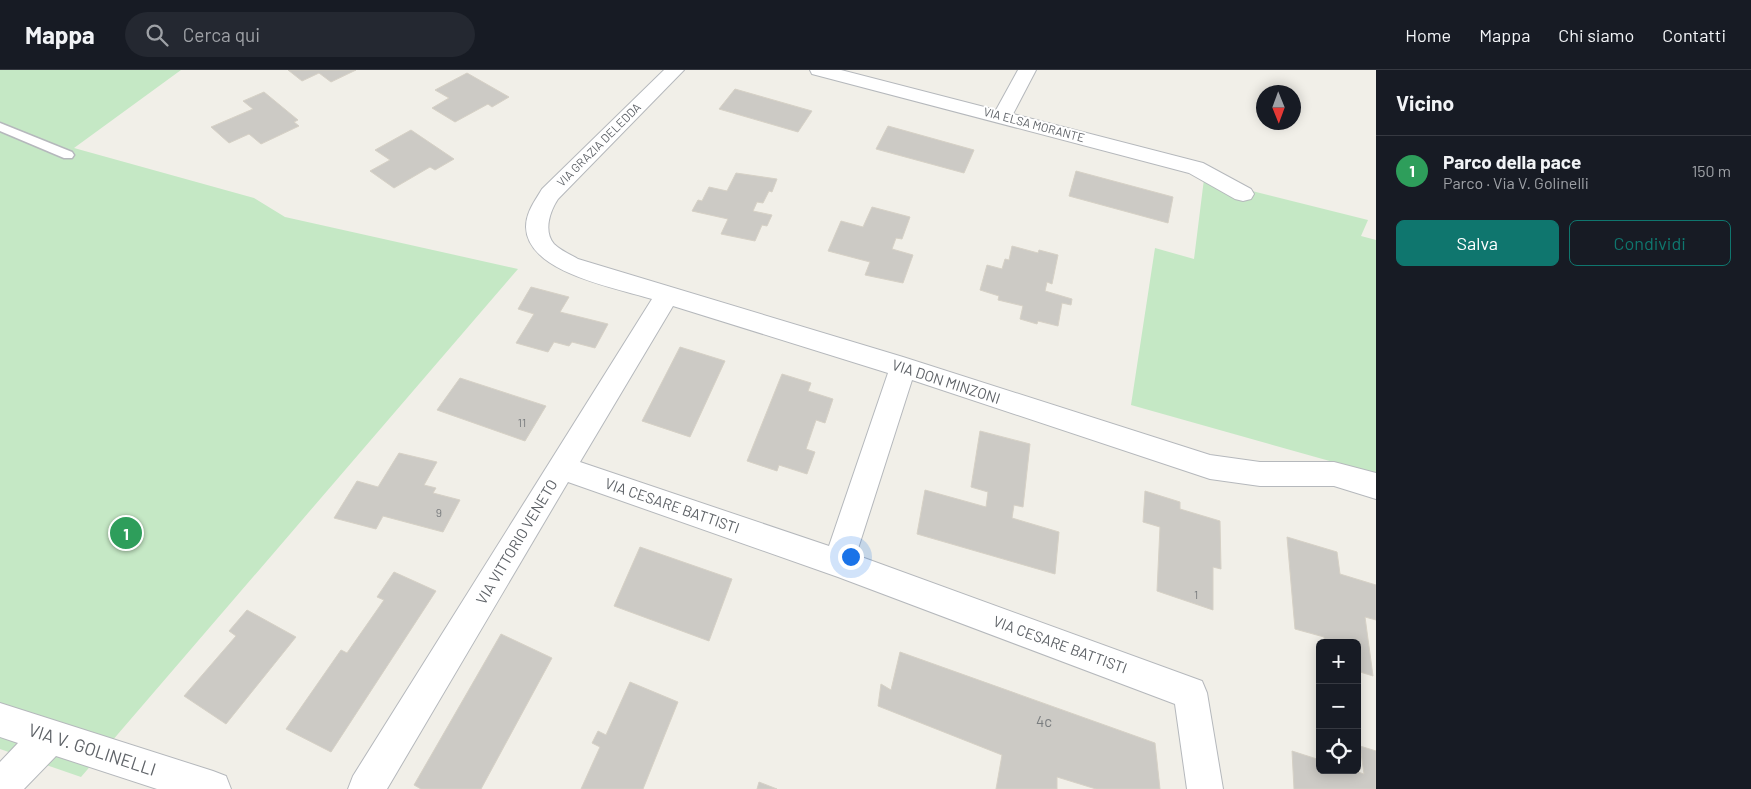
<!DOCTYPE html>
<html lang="it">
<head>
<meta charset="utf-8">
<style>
	body { margin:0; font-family:Barlow,sans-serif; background:#242831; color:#f1f3f6 }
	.controls { position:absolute; right:15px; bottom:15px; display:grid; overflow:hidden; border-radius:8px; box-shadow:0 2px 12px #0003 }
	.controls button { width:45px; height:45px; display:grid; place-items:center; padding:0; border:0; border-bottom:1px solid #363941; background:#171b24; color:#f1f3f6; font:25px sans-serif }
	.compass { position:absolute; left:1256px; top:15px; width:45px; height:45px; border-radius:50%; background:#171b24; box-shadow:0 2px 12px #0003; rotate:179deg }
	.you { position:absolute; left:850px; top:486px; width:18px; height:18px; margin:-12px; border:4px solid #fff; border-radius:50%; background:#1a73e8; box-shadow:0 0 0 8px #1a73e833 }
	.badge { display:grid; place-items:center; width:32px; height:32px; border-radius:50%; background:#0f766e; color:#fff; font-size:16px; font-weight:700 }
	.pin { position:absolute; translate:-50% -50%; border:2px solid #fff; box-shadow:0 1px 5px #0006 }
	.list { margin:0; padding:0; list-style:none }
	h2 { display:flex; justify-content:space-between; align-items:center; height:65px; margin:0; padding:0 20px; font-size:21px }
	h2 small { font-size:16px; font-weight:400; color:#9ea1a6 }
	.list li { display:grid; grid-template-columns:32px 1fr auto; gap:15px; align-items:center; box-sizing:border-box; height:70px; padding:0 20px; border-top:1px solid #363941 }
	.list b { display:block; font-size:19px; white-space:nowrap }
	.list p { margin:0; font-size:16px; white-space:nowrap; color:#9ea1a6 }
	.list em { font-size:16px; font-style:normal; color:#9ea1a6 }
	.actions { display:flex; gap:10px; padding:15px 20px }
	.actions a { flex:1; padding:11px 0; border:1px solid #0f766e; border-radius:8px; text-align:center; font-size:18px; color:#0f766e }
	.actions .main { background:#0f766e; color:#fff }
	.icon { flex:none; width:28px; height:28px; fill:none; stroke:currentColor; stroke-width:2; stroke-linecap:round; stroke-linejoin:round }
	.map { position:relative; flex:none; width:1376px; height:719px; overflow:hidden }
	header { display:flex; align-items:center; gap:30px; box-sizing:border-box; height:70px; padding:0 25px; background:#171b24; border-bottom:1px solid #363941 }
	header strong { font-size:24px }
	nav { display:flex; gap:28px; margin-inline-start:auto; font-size:18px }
	.search { width:350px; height:45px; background:#242831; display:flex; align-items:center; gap:12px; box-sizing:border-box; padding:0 18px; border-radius:28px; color:#9ea1a6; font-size:19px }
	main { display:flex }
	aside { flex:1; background:#171b24 }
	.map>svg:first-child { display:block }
	.green { fill:#c5e8c5 }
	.building { fill:#cccac5; stroke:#d6d1c6 }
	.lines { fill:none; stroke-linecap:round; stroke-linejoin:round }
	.service-casing { stroke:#b5b8bc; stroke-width:3 }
	.minor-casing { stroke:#b5b8bc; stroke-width:2 }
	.service { fill:#fff; fill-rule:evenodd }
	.minor { fill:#fff; fill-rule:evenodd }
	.labels { text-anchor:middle; stroke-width:4; stroke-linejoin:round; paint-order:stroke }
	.far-street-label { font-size:12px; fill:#5f6368; stroke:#fff }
	.number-label { font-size:12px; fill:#7a7d7f }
	.street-label { font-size:15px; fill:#5f6368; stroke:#fff }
	.near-number-label { font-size:15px; fill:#7a7d7f }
	.near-street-label { font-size:18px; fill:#5f6368; stroke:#fff }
</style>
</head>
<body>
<header>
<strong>Mappa</strong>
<div class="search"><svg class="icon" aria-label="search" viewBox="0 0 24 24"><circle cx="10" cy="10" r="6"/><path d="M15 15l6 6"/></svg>Cerca qui</div>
<nav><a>Home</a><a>Mappa</a><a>Chi siamo</a><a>Contatti</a></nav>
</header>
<main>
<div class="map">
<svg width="1376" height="719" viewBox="0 0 1376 719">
	<rect width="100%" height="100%" fill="#f1efe8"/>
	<!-- green -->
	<g class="green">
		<polygon points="0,0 181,0 74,78 254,128 285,147 518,199 81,707 0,679"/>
		<polygon points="1204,109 1368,150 1361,166 1376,170 1376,404 1131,335 1155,178 1194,189"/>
	</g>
	<!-- building -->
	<g class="building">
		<polygon points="288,0 356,0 331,12 319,3 302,11"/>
		<polygon points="467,3 509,27 492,37 488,34 455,52 432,38 449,28 435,20"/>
		<polygon points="735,19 812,41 798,62 719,39"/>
		<polygon points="264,22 298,50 294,52 299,56 261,74 249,64 229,73 211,57 253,39 243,31"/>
		<polygon points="888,56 974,80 964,103 876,79"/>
		<polygon points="411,60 454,89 435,100 430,97 394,118 370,101 390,90 375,80"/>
		<polygon points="1076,101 1173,127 1168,153 1069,126"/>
		<polygon points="736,103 777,109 772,122 769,121 763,133 757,132 753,141 772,145 767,156 762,155 755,171 721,164 728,149 692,141 698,130 702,131 709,117 727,121"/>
		<polygon points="872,137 910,147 902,169 896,168 892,179 913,185 903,213 865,205 870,192 828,181 841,151 863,157"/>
		<polygon points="1012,176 1038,183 1039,180 1058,185 1052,214 1047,212 1045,221 1072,229 1071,235 1062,233 1058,256 1038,251 1037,254 1020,249 1023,236 998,230 999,226 980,220 987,195 1002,199 1005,189 1009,190"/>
		<polygon points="531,217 569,227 560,242 608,254 595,278 572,272 569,276 554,272 548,282 516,273 534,244 518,239"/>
		<polygon points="680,277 725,291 690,367 642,351"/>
		<polygon points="782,304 811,313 808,321 833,329 825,353 816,350 806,379 815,382 807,404 779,395 777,401 747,391"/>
		<polygon points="460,308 546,336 525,371 437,340"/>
		<polygon points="980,361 1030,374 1023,437 1014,435 1012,448 1059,462 1055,504 917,464 925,420 986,437 988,422 971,417"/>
		<polygon points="399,383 437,392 424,415 436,418 433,423 460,430 443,462 383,446 376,459 334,448 357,411 378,417"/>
		<polygon points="1145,421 1180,432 1180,439 1220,451 1221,499 1213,497 1213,540 1157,521 1160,457 1143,452"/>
		<polygon points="1287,467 1337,482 1340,504 1376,515 1376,550 1365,547 1373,606 1357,601 1357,573 1325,573 1324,567 1295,559"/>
		<polygon points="640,477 732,509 709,571 614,536"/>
		<polygon points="394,502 436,521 331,682 286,659 341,580 347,583 384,530 377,527"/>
		<polygon points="247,540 296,567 226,654 184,626 236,566 229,561"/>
		<polygon points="501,564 552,588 481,719 421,719 414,715"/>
		<polygon points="900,582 1155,673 1160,719 1096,719 1057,707 1057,719 996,719 1002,685 878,636 881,614 891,620"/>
		<polygon points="630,612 678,632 643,719 581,719 600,677 592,673 598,661 606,665"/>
		<polygon points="1360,676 1376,681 1376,719 1294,719 1292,681 1320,690 1320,700 1352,700 1364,704"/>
		<polygon points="759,712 777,719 757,719"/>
	</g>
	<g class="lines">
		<defs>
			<polygon id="service" points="0,53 72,82 74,85 72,88 64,88 0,61"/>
			<g id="minor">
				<path d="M664 0H684L558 129C550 141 543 161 554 174 560 180 571 185 578 189L903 287 1210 385 1260 392H1334L1376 403V429L1334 416H1260L1210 409 912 310 856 485 1202 611 1207 623 1223 719H1187L1175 634 838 507 568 412 387 719H348L353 706 652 229C617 218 527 203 526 157 526 142 535 131 542 119ZM673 236 888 303 829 476 580 392Z"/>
				<polygon points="810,0 841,0 996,40 1018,0 1036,0 1013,44 1203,93 1251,119 1254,124 1251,129 1243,131 1235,129 1189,103 812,4"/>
				<polygon points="0,633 213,701 226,706 231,719 157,719 56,686 24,719 0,719 0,692 18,673 0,667"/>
			</g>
		</defs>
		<!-- service casing -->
		<use href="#service" class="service-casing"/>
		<!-- minor casing -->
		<use href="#minor" class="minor-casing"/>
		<!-- service -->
		<use href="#service" class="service"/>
		<!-- minor -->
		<use href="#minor" class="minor"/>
	</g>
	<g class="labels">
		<!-- far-street labels -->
		<g class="far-street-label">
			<text transform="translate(1034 55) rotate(15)" y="4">VIA ELSA MORANTE</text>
			<text transform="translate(599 75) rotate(-45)" y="4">VIA GRAZIA DELEDDA</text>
		</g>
		<!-- number labels -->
		<g class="number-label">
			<text x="522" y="357">11</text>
			<text x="439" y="447">9</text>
			<text x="1196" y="529">1</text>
		</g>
		<!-- street labels -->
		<g class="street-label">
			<text transform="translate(946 312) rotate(18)" y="5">VIA DON MINZONI</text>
			<text transform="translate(672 436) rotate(19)" y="5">VIA CESARE BATTISTI</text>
			<text transform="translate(517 472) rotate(-59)" y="5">VIA VITTORIO VENETO</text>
			<text transform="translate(1060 575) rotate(20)" y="5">VIA CESARE BATTISTI</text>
		</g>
		<!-- near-number labels -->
		<g class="near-number-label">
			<text x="1044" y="657">4c</text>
		</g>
		<!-- near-street labels -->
		<g class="near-street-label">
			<text transform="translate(92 680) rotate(18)" y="6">VIA V. GOLINELLI</text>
		</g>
	</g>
</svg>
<div class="controls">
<button>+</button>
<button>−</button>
<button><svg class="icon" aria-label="locate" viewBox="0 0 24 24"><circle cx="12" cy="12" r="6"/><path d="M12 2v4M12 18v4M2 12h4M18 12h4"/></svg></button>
</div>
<svg class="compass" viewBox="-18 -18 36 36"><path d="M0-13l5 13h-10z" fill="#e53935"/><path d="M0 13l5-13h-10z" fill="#9ea1a6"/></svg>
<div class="you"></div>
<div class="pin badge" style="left:126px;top:463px;background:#2e9e5b">1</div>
</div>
<aside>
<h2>Vicino<small></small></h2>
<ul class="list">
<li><span class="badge" style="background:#2e9e5b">1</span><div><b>Parco della pace</b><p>Parco · Via V. Golinelli</p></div><em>150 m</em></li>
</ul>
<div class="actions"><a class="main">Salva</a><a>Condividi</a></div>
</aside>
</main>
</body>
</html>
